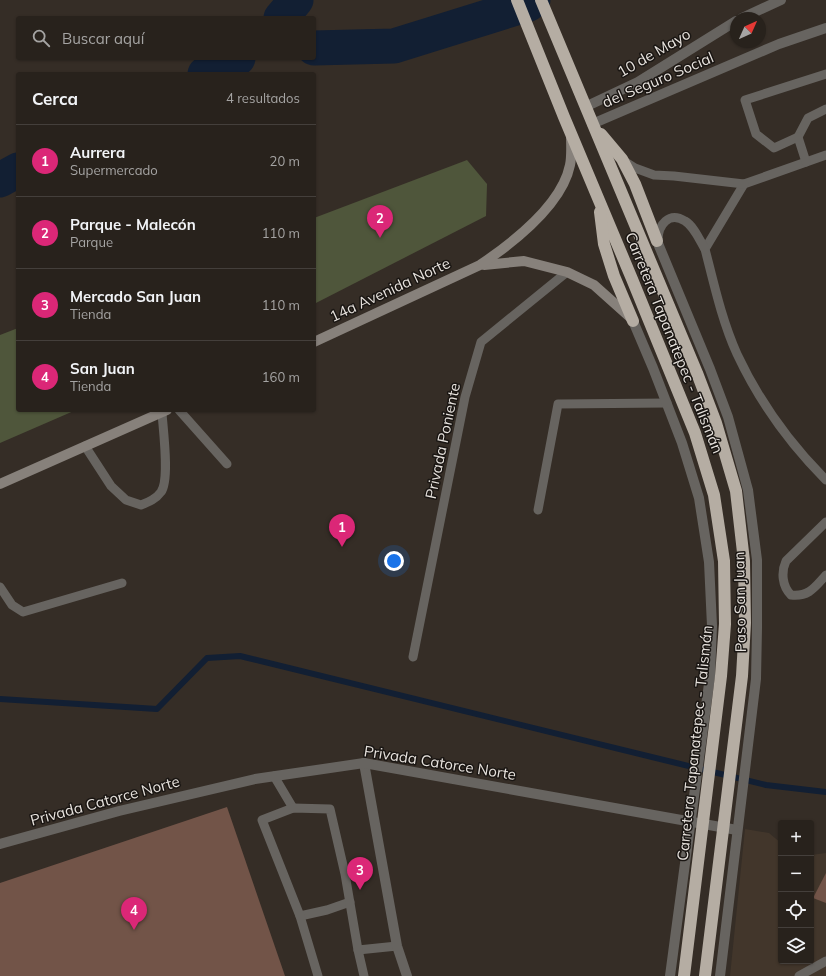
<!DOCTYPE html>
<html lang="es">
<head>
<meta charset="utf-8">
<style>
	body { margin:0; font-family:Mulish,sans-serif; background:#302a25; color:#f1f3f6 }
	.controls { position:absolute; right:12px; bottom:12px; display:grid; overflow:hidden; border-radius:4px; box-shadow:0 1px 3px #0004 }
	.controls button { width:36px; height:36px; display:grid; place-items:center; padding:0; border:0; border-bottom:1px solid #443f3b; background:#28221c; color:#f1f3f6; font:20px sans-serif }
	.compass { position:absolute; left:730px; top:12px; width:36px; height:36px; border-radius:50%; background:#28221c; box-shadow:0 1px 3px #0004; rotate:45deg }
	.you { position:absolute; left:394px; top:561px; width:14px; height:14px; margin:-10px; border:3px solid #fff; border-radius:50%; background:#1a73e8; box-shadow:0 0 0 6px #1a73e833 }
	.badge { display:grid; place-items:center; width:26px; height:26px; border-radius:50%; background:#db2777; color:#fff; font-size:13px; font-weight:700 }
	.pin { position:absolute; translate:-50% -33px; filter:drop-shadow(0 1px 2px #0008) }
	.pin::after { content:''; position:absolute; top:21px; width:14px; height:12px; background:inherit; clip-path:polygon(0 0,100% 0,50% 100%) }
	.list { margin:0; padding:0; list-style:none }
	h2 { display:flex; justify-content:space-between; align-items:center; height:52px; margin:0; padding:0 16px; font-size:17px }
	h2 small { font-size:13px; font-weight:400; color:#a5a4a3 }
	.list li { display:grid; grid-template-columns:26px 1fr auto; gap:12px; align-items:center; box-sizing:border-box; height:72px; padding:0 16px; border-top:1px solid #443f3b }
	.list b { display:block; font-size:15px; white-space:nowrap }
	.list p { margin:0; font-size:13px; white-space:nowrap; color:#a5a4a3 }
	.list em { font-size:13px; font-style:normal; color:#a5a4a3 }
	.icon { flex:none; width:22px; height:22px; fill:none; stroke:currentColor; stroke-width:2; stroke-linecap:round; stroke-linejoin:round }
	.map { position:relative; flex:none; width:826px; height:976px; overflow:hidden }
	.search { position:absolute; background:#28221c; box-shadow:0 1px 3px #0004; left:16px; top:16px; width:300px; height:44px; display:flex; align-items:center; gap:10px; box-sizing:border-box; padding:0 14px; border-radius:4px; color:#a5a4a3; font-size:15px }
	.panel { position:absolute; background:#28221c; box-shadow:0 1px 3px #0004; left:16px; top:72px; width:300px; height:340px; border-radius:4px }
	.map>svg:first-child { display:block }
	.built { fill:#42362b }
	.green { fill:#4f563b }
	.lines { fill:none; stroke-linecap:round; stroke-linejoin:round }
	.stream { stroke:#121f33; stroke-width:6 }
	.river { stroke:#121f33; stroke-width:35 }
	.building { fill:#725448 }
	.lane { stroke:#676460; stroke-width:9 }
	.street { stroke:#676460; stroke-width:10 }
	.secondary { stroke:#87817b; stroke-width:10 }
	.highway { stroke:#b5ada3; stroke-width:12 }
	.labels { text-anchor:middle; stroke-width:3; stroke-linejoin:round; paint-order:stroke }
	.street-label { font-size:15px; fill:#e7e2dd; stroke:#1a1613 }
</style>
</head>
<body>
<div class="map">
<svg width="826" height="976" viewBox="0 0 826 976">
	<rect width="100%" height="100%" fill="#352d26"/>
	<!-- built -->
	<polygon class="built" points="745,829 769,833 781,843 781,961 811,961 811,855 826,853 826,976 730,976"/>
	<!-- green -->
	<g class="green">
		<polygon points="467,160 487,184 486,216 314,304 314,218"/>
		<polygon points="18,328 18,410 76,410 0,443 0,335"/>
	</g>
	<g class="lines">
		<!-- stream -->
		<polyline class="stream" points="0,699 157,709 207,658 240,656 766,785 826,792"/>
		<!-- river -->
		<g class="river">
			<polyline points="281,18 296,0"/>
			<polyline points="314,48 394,46 529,4 533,0"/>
			<polyline points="205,74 238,58"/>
			<polyline points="0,180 18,170"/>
		</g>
	</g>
	<!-- building -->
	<g class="building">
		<polygon points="227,807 285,976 0,976 0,883"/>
		<polygon points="826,873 826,903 813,898"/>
	</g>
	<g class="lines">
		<!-- lane -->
		<g class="lane">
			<polyline points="798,137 808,118 826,109"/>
			<path d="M826 155 744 184 705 249C714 284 722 321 737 354 759 401 790 444 826 480"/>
			<polyline points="624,161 635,168 654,175 674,176 744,184"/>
			<polyline points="806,162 798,137 774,148 756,134 745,100 826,74"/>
			<path d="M658 240C658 225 669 211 685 221 694 226 700 241 705 249"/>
			<polyline points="179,410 227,464"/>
			<path d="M85 446 111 486 126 500 141 505C149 502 156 499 161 492 170 480 163 429 162 413"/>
			<polyline points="538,510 558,404 667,403"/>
			<path d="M826 522 786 561C781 572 782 586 791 595 809 597 815 587 826 575"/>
			<polyline points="0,587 12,605 23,612 122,583"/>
			<polyline points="413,657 465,397 481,342 567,272"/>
			<polyline points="274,776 293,808"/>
			<polyline points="300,916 327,910 350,902"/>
			<polyline points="358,950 397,946"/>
			<polyline points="318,976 300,916 262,820 293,808 330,809 345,874 358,950 364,976"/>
			<polyline points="799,976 826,961"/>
		</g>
		<!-- street -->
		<g class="street">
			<polyline points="742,18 781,0"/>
			<polyline points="585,107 638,82 736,21"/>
			<polyline points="592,124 779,44 826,28"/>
			<polyline points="657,241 710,369 728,417 748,490 757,560 757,628 756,679 720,976"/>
			<polyline points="633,321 653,368 682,443 699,498 709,562 712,626 710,676 670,976"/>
			<polyline points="364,763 397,946 407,976"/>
			<polyline points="0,844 119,811 255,779 364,763 737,830"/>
		</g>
		<!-- secondary -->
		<g class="secondary">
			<polyline points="484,265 524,261 567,272 594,285 632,319"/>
			<path d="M314 342 480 265C511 244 562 205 570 165 572 156 571 145 571 135"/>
			<polyline points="0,484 167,410"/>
		</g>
		<!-- highway -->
		<g class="highway">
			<polyline points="517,0 564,117 632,279 695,433 714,495 724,561 725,624 721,676 684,976"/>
			<polyline points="541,0 697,373 716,423 736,491 744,561 745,623 742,676 705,976"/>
			<polyline points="601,134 622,159 635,184 657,241"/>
			<polyline points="600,212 604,244 614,276 633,321"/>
		</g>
	</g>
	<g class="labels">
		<!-- street labels -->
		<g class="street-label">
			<text transform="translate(654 53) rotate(-30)" y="5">10 de Mayo</text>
			<text transform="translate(658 80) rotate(-23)" y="5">del Seguro Social</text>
			<text transform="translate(390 290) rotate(-25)" y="5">14a Avenida Norte</text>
			<text transform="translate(674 343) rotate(68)" y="5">Carretera Tapanatepec - Talismán</text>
			<text transform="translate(443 441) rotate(-78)" y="5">Privada Poniente</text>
			<text transform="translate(740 602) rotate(-91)" y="5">Paso San Juan</text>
			<text transform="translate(695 743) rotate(-84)" y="5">Carretera Tapanatepec - Talismán</text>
			<text transform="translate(440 763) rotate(9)" y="5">Privada Catorce Norte</text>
			<text transform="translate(105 801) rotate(-15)" y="5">Privada Catorce Norte</text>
		</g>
	</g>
</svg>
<div class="controls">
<button>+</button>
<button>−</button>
<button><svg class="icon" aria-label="locate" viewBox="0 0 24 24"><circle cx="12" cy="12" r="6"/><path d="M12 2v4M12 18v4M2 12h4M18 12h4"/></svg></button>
<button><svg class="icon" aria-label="layers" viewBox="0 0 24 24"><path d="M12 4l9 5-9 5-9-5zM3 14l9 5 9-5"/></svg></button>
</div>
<svg class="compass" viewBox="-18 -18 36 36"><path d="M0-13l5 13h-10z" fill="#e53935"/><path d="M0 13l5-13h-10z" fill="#a5a4a3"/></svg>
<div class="you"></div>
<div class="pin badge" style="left:342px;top:547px">1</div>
<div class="pin badge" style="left:380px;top:238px">2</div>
<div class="pin badge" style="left:360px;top:890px">3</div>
<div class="pin badge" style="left:134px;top:930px">4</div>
<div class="search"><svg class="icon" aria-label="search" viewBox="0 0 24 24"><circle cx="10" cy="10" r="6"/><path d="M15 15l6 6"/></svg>Buscar aquí</div>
<section class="panel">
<h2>Cerca<small>4 resultados</small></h2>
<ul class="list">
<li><span class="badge">1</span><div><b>Aurrera</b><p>Supermercado</p></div><em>20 m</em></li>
<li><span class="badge">2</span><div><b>Parque - Malecón</b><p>Parque</p></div><em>110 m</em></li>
<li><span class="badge">3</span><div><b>Mercado San Juan</b><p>Tienda</p></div><em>110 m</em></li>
<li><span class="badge">4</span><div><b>San Juan</b><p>Tienda</p></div><em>160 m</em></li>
</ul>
</section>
</div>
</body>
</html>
